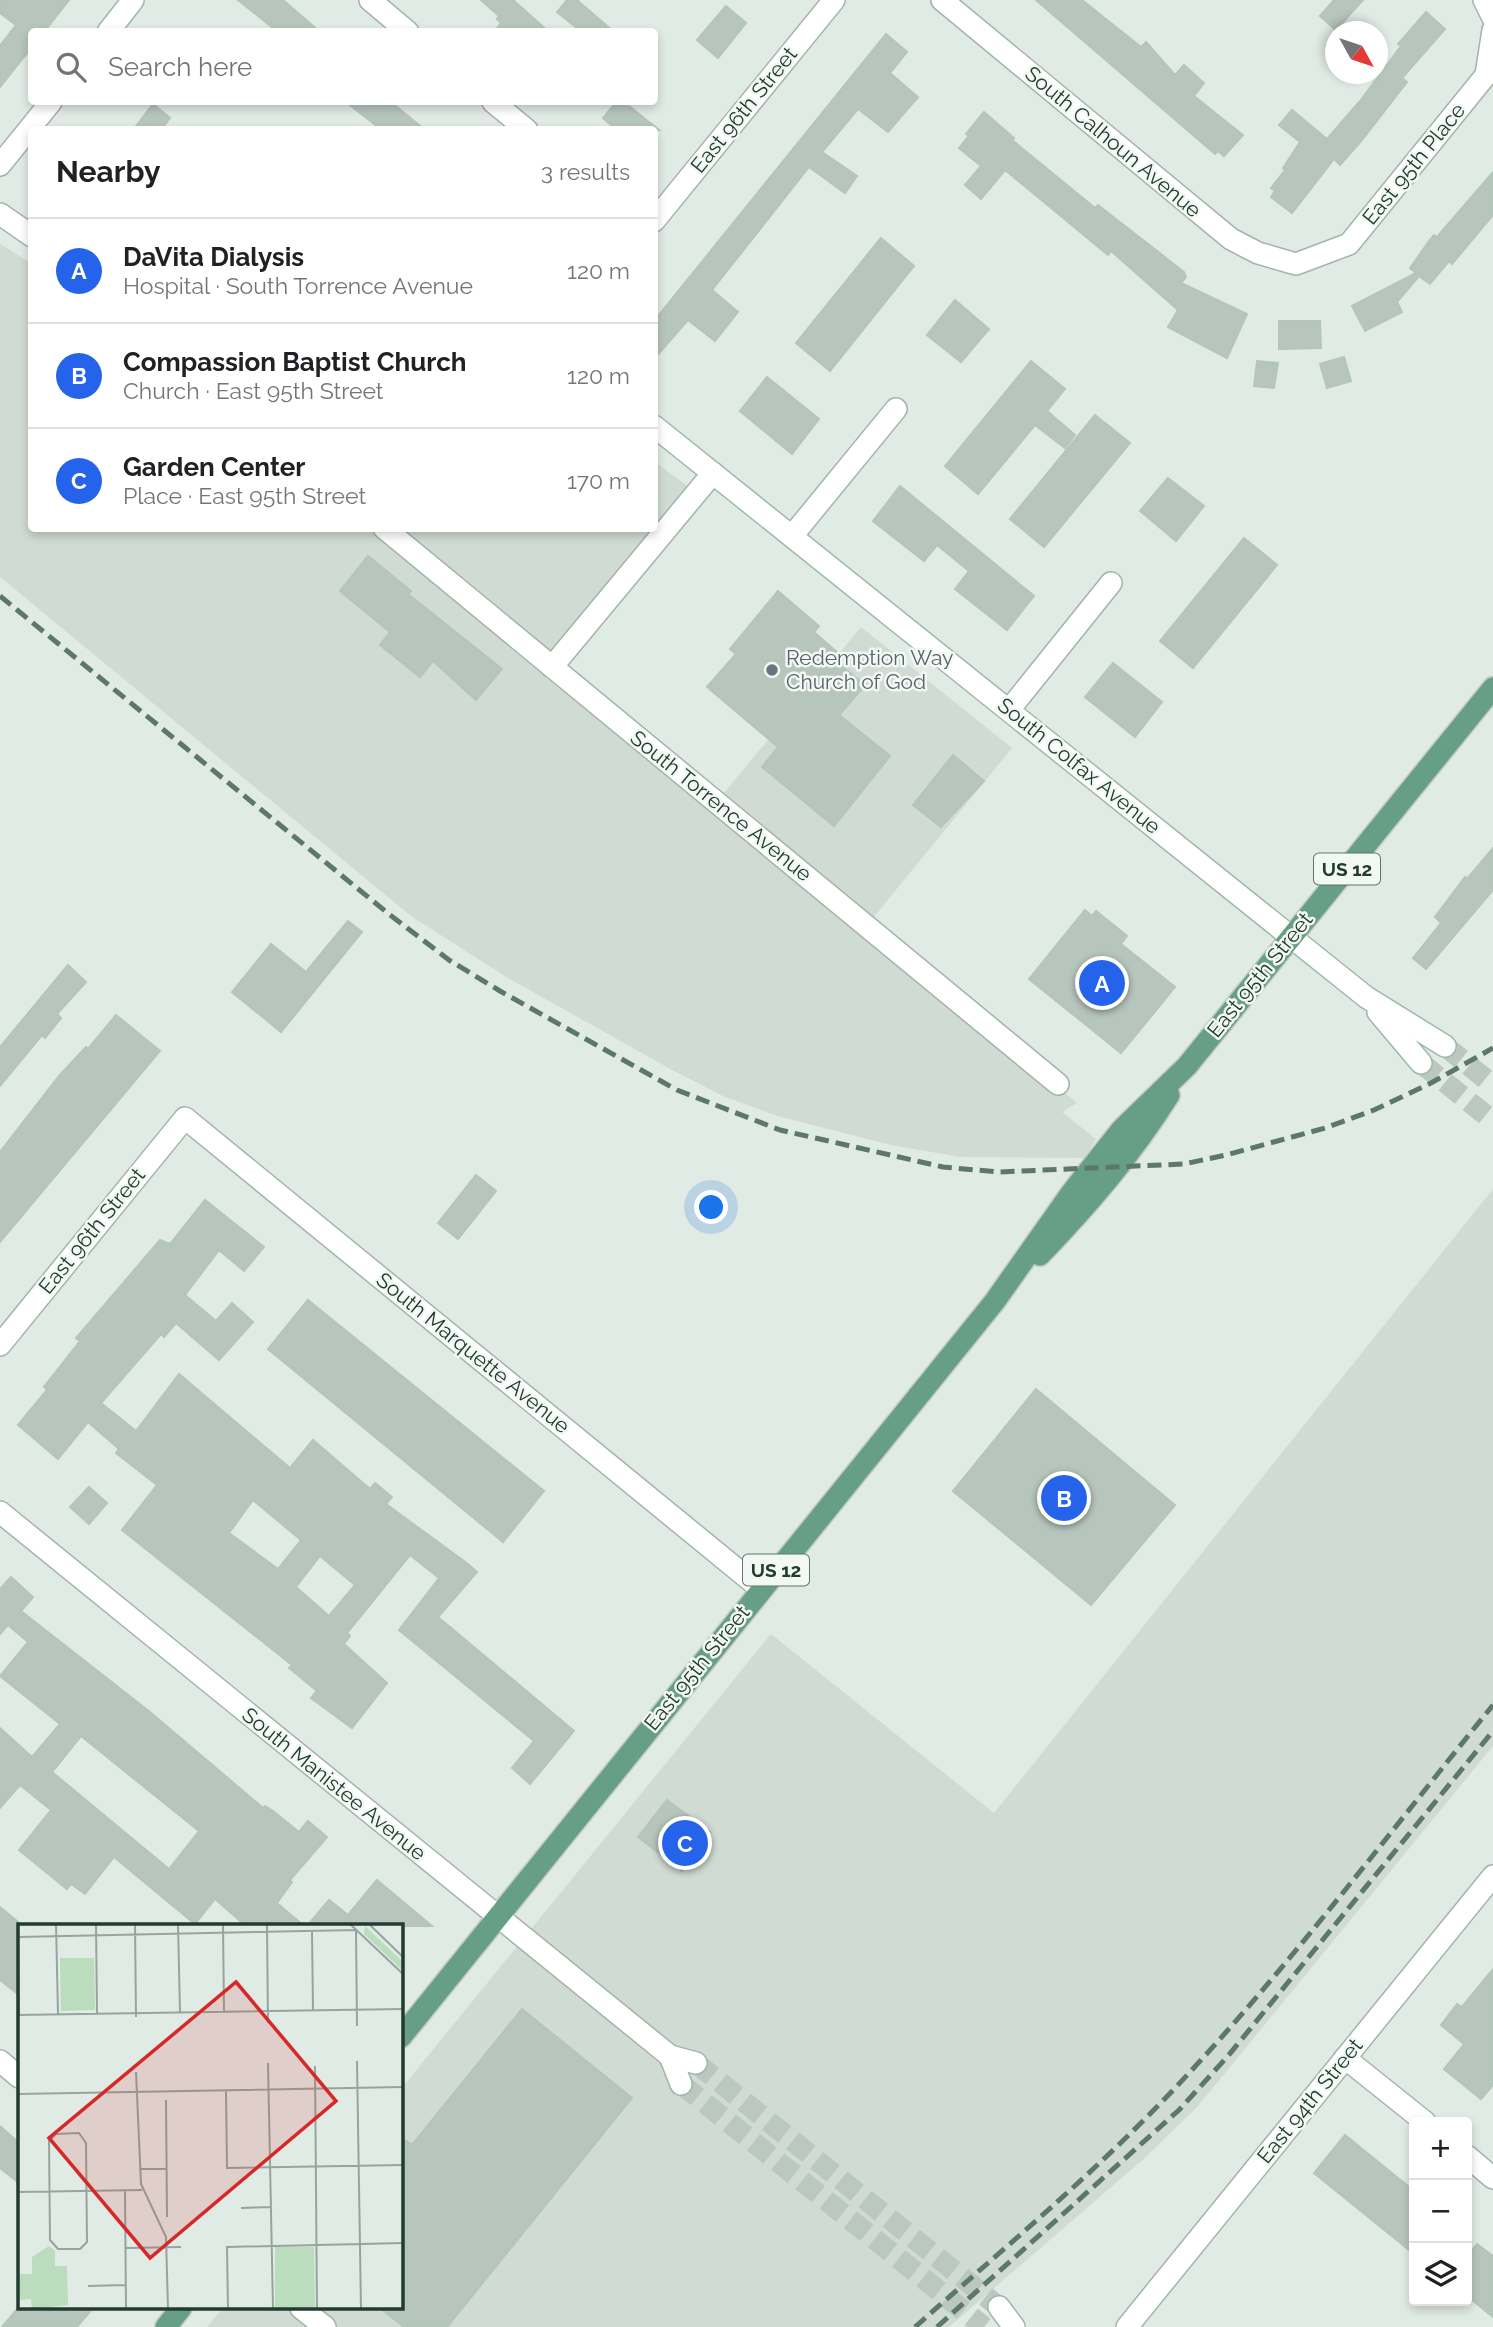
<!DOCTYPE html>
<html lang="en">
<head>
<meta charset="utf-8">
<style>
	body { margin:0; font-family:Raleway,sans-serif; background:#f6f6f6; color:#202124 }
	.controls { position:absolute; right:21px; bottom:21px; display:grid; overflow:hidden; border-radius:7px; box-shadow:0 4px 10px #0003 }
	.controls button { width:63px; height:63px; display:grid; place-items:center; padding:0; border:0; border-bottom:2px solid #e0e0e0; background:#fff; color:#202124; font:35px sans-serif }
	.compass { position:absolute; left:1325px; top:21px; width:63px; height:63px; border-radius:50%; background:#fff; box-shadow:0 4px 10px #0003; rotate:130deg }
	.you { position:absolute; left:712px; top:1208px; width:24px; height:24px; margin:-18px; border:5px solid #fff; border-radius:50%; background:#1a73e8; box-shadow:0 0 0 10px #1a73e833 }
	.badge { display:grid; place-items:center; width:46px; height:46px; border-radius:50%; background:#2563eb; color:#fff; font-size:23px; font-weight:700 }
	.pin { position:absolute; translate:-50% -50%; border:4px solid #fff; box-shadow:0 2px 7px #0006 }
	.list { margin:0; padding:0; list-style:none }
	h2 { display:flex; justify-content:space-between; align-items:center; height:91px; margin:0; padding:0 28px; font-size:30px }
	h2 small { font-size:23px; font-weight:400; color:#757577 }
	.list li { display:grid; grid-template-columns:46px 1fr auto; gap:21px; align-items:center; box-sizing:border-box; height:105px; padding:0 28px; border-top:2px solid #e0e0e0 }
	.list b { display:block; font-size:26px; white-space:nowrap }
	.list p { margin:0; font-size:23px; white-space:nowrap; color:#757577 }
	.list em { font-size:23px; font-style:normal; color:#757577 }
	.icon { flex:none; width:38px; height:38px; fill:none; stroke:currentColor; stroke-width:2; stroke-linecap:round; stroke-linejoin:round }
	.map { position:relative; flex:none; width:1493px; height:2327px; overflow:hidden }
	.search { position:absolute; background:#fff; box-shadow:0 4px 10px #0003; left:28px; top:28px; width:630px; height:77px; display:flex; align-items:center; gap:18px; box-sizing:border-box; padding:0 24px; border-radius:7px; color:#757577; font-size:26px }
	.panel { position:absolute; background:#fff; box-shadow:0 4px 10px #0003; left:28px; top:126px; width:630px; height:406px; border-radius:7px }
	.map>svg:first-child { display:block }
	.built { fill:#cfdbd3 }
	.building { fill:#b7c6bd; stroke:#b4c5ba; stroke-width:2; fill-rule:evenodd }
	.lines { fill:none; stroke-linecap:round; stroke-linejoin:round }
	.street-tunnel { stroke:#bbc8c1; stroke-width:21; stroke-dasharray:21 10; stroke-linecap:butt }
	.secondary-tunnel { stroke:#bbc8c1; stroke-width:21; stroke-dasharray:21 10; stroke-linecap:butt }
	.street-casing { stroke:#a4b3ab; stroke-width:24 }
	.secondary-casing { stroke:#a0b7aa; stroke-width:24 }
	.primary-casing { stroke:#c1c8c5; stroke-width:24 }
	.street { stroke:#fff; stroke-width:21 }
	.secondary { stroke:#fff; stroke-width:21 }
	.primary { stroke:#679f86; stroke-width:21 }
	.rail { stroke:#5c776b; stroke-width:5; stroke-dasharray:14 7; stroke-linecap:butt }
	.worship-dot { fill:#6b7280; stroke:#f2f8f4; stroke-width:2.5 }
	.labels { text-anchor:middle; stroke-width:5; stroke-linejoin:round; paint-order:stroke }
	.shield { fill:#f2f8f4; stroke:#60746b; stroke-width:2 }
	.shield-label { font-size:19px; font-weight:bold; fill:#223b30 }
	.street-label { font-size:21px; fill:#223b30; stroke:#f2f8f4 }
	.worship-label { font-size:21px; fill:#5b616d; stroke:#f2f8f4; text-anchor:start }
	.inset-road { fill:none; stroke:#95a59d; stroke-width:2 }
	.view { fill:#d62828; fill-opacity:0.15; stroke:#d62828; stroke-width:3.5 }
	.inset-edge { fill:none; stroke:#223b30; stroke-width:3.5 }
</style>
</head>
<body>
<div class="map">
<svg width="1493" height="2327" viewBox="0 0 1493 2327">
	<rect width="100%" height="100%" fill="#e1ebe5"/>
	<!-- built -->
	<g class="built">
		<polygon points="0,244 31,263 32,528 654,528 655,462 701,496 553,674 715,804 861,627 1012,748 864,929 1077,1103 1062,1112 1096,1139 1085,1158 960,1157 891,1145 781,1117 725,1097 674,1071 508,978 411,916 0,577"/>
		<polygon points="1493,1189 1493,1746 1198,2106 1147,2156 949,2327 207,2327 223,2308 401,2308 401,2089 771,1634 994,1813"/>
	</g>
	<!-- building -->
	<g class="building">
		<polygon points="0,0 69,0 44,32 32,32 32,47 0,87 0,46 16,25 0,13"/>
		<polygon points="238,0 283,0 320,32 278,32"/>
		<polygon points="481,0 513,0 549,32 494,32 501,23 497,19 499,16"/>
		<polygon points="567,0 577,0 614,32 582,32 557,12"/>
		<polygon points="1036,0 1082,0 1141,47 1146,42 1175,75 1184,65 1204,83 1194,96 1243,135 1224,156 1218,151 1215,154"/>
		<polygon points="1334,0 1363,0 1336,30 1320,16"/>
		<polygon points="726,6 746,23 718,58 697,40"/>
		<polygon points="1426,12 1445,29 1402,78 1407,82 1362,140 1340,165 1334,159 1292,213 1271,197 1275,191 1271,188 1285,170 1283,168 1300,142 1279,125 1292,110 1327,139 1360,101 1401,46 1398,44"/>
		<polygon points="886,34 907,52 890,73 918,97 888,132 858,109 822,152 857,176 845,193 809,167 712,290 738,312 715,341 688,320 654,359 654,321"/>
		<polygon points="346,102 391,102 425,130 382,130"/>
		<polygon points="616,102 624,102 659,130 617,130 603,118"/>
		<polygon points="153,104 170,118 161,130 133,130"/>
		<polygon points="984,112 1014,138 1012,140 1095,208 1098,205 1184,272 1186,277 1181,283 1247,314 1227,358 1168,327 1178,310 1111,251 1108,255 1005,170 981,199 965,185 981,166 959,148 969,136 966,134"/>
		<polygon points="1493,172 1493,215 1452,264 1449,261 1430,284 1419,276 1397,302 1402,312 1365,331 1352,306 1416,273 1410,268 1429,241 1434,235 1437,237"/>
		<polygon points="881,238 914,266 830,371 796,343"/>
		<polygon points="955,300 989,329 961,362 927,335"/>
		<polygon points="1279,321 1320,321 1321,348 1279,349"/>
		<polygon points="1344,357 1351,381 1327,388 1320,364"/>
		<polygon points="1031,361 1065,389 1047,411 1075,435 1065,448 1035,425 978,494 945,466"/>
		<polygon points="1257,361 1278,363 1274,388 1254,386"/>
		<polygon points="767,377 819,419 792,454 740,411"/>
		<polygon points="1095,415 1130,443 1044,547 1010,519"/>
		<polygon points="1168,478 1204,506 1176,541 1140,511"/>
		<polygon points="900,486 1034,596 1007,630 955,589 969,571 937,545 924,561 873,521"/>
		<polygon points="1244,538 1277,565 1193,668 1160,641"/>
		<polygon points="368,556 411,591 408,594 502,669 476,700 433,661 420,677 380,645 390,632 340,591"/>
		<polygon points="778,591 819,626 814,632 837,652 832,658 865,685 839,715 890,756 834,826 762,767 778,747 707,687 736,654 730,649"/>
		<polygon points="1113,663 1162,702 1135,737 1085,697"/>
		<polygon points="953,755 984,781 941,827 913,805"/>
		<polygon points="1493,848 1493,890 1426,969 1413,958 1441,923 1435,917 1465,877 1467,879"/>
		<polygon points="1085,910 1092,916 1096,911 1127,936 1121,944 1175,987 1121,1053 1029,979"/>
		<polygon points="348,921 362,932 281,1032 232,992 271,944 306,972"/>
		<polygon points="68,965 86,982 57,1014 61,1018 45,1038 42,1035 0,1086 0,1047"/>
		<polygon points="116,1015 160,1051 0,1242 0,1152 59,1076 86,1047 88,1049"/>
		<polygon points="476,1175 496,1191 458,1239 438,1223"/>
		<path d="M205 1200 264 1247 244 1271 219 1250 185 1295 216 1321 232 1303 253 1322 219 1360 176 1323 164 1337 161 1334 101 1403 136 1431 179 1374 290 1468 313 1440 370 1489 375 1483 392 1497 386 1504 468 1564 477 1572 438 1617 574 1731 530 1784 512 1768 534 1741 399 1630 439 1578 410 1555 347 1633 350 1636 344 1644 387 1683 352 1728 311 1698 317 1691 289 1668 292 1665 122 1530 157 1485 116 1453 119 1449 88 1422 58 1459 18 1425 47 1390 44 1387 80 1341 76 1338 160 1240 170 1244ZM253 1500 301 1540 278 1569 229 1533ZM320 1556 355 1585 329 1616 296 1587Z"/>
		<polygon points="308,1300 544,1491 503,1542 268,1349"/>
		<polygon points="1036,1389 1175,1505 1091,1605 953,1491"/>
		<polygon points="89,1487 107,1503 89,1524 70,1507"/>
		<path d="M11 1577 33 1597 21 1611 150 1712 263 1808 265 1806 273 1811 299 1832 308 1821 327 1837 290 1880 292 1882 277 1903 304 1926H246L215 1899 195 1924 114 1857 85 1894 71 1884 67 1889 19 1850 51 1810 20 1785 0 1808V1728L32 1757 60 1724 0 1676 28 1642 8 1625 0 1634V1589ZM81 1736 199 1831 169 1869 52 1772Z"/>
		<polygon points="667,1800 710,1832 682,1871 638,1837"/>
		<polygon points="377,1880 432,1926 307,1926 329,1900 348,1915"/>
		<polygon points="0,1907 23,1926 19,1926 19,1995 0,1980"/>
		<polygon points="1493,1969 1493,2085 1481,2099 1444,2069 1464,2044 1441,2025 1457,2004 1462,2007"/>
		<polygon points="522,2009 632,2098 447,2327 404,2327 380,2308 401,2308 401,2137 412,2145"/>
		<polygon points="0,2126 19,2143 19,2183 0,2168"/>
		<polygon points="1345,2135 1414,2191 1414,2254 1314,2173"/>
		<polygon points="1477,2244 1493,2256 1493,2317 1467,2296 1467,2256"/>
		<polygon points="18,2308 93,2308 77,2327 2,2327"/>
	</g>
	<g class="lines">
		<!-- street-tunnel -->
		<g class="street-tunnel">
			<polyline points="696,2063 999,2307"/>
			<polyline points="681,2084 984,2327"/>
		</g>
		<!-- secondary-tunnel -->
		<g class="secondary-tunnel">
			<polyline points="1445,1046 1493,1085"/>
			<polyline points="1421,1063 1493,1121"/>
		</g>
		<defs>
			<g id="street">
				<polyline points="370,0 408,32"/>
				<polyline points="942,0 1231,239 1258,253 1296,264 1349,244 1486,75 1493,30"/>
				<polyline points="1484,0 1493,18"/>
				<polyline points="108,32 133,0"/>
				<polyline points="493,102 527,130"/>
				<polyline points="0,165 51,102"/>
				<polyline points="654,221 834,0"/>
				<polyline points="384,528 1058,1084"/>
				<polyline points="792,536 896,409"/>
				<polyline points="552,667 713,473"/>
				<polyline points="1009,710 1111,583"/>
				<polyline points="0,1345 185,1118 761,1589"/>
				<polyline points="0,1512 670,2056 696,2063"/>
				<polyline points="670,2056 681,2084"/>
				<polyline points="1345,2058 1425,2122"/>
				<polyline points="0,2061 19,2077"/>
				<polyline points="1467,2156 1493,2178"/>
				<polyline points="999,2307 1014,2327"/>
				<polyline points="301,2308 325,2327"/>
				<polyline points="1127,2327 1493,1876"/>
			</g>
			<g id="secondary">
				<polyline points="0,214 32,236"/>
				<polyline points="654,426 1366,997 1445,1046"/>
				<polyline points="1378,1012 1421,1063"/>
			</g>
			<g id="primary">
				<path d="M1040 1255C1089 1204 1132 1154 1169 1095"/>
				<polyline points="401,2037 995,1301 1072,1192 1122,1129 1187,1066 1493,688"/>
				<polyline points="166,2327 181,2308"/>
			</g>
		</defs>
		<!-- street casing -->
		<use href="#street" class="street-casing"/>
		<!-- secondary casing -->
		<use href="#secondary" class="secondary-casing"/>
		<!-- primary casing -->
		<use href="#primary" class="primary-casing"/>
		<!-- street -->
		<use href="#street" class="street"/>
		<!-- secondary -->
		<use href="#secondary" class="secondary"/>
		<!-- primary -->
		<use href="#primary" class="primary"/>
		<!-- rail -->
		<g class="rail">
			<polyline points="0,596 390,915 449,960 500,991 677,1090 780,1130 943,1167 998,1172 1184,1164 1226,1155 1325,1128 1374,1110 1431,1083 1493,1048"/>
			<path d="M915 2327C1003 2249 1095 2173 1176 2087 1289 1967 1389 1833 1493 1705"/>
			<polyline points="937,2327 1179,2110 1228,2056 1493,1731"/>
		</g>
	</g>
	<!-- markers -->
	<circle class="worship-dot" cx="772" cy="670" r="7"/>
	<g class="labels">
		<!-- shield labels -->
		<g class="shield">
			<rect x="1314" y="853.5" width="66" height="31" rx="5"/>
			<rect x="743" y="1554.5" width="66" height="31" rx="5"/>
		</g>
		<g class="shield-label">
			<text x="1347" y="876">US 12</text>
			<text x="776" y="1577">US 12</text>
		</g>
		<!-- street labels -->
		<g class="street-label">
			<text transform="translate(744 110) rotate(-51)" y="7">East 96th Street</text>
			<text transform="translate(1113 142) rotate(40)" y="7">South Calhoun Avenue</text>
			<text transform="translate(1414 164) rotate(-51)" y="7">East 95th Place</text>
			<text transform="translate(1079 766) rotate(39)" y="7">South Colfax Avenue</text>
			<text transform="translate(721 806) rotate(39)" y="7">South Torrence Avenue</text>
			<text transform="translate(1260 975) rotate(-51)" y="7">East 95th Street</text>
			<text transform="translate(92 1231) rotate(-51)" y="7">East 96th Street</text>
			<text transform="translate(473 1353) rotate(39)" y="7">South Marquette Avenue</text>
			<text transform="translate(697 1668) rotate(-51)" y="7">East 95th Street</text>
			<text transform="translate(334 1784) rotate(39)" y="7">South Manistee Avenue</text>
			<text transform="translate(1310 2101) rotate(-51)" y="7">East 94th Street</text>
		</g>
		<!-- worship labels -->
		<g class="worship-label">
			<text x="786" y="665">Redemption Way<tspan x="786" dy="24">Church of God</tspan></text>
		</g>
	</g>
	<!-- overview -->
	<g transform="translate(18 1924)">
		<rect width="385" height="385" fill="#e1ebe5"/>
		<path d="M347 2 385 38V47L346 10ZM42 34H76L77 86 43 87ZM31 322 37 327V342H49L50 381 14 385 13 375 0 376V350H14V333ZM296 323 297 385H257V323Z" fill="#bbdcbd"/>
		<path class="inset-road" d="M38 0 40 90M78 0 79 90M117 0 118 93M160 0 162 88M205 0 206 88M249 0 250 99M332 0 385 50M351 0 385 33M338 6 339 102M294 8 295 86M0 13 338 6M0 33 1 91M0 91 385 85M339 137 343 385M250 139 255 385M297 142 299 385M118 148 123 260 148 313 150 385M208 166 209 244 385 241M0 170 385 163M148 176 149 293M61 209 68 219 69 318 62 325H40L32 316 31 217 38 210ZM123 245H148M107 267 108 385M0 268 124 266M223 284 253 283M107 324 163 323M70 362 107 361M210 385 209 323 385 319"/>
		<path class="view" d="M218 58 318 177 132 334 31 214Z"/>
		<rect width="385" height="385" class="inset-edge"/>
	</g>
</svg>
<div class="controls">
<button>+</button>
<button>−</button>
<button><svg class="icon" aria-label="layers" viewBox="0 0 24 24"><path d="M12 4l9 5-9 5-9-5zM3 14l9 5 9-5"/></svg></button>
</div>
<svg class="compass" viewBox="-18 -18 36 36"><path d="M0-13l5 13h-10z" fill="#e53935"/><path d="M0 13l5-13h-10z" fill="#757577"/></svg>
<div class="you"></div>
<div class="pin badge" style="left:1102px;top:983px">A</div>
<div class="pin badge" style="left:1064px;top:1498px">B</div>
<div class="pin badge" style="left:685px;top:1843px">C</div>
<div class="search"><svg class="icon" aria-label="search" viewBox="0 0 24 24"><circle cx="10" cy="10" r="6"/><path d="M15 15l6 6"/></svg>Search here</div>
<section class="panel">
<h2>Nearby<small>3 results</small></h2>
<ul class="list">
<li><span class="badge">A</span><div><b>DaVita Dialysis</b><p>Hospital · South Torrence Avenue</p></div><em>120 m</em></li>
<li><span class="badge">B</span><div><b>Compassion Baptist Church</b><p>Church · East 95th Street</p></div><em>120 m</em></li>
<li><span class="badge">C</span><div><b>Garden Center</b><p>Place · East 95th Street</p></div><em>170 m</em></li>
</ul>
</section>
</div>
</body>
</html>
